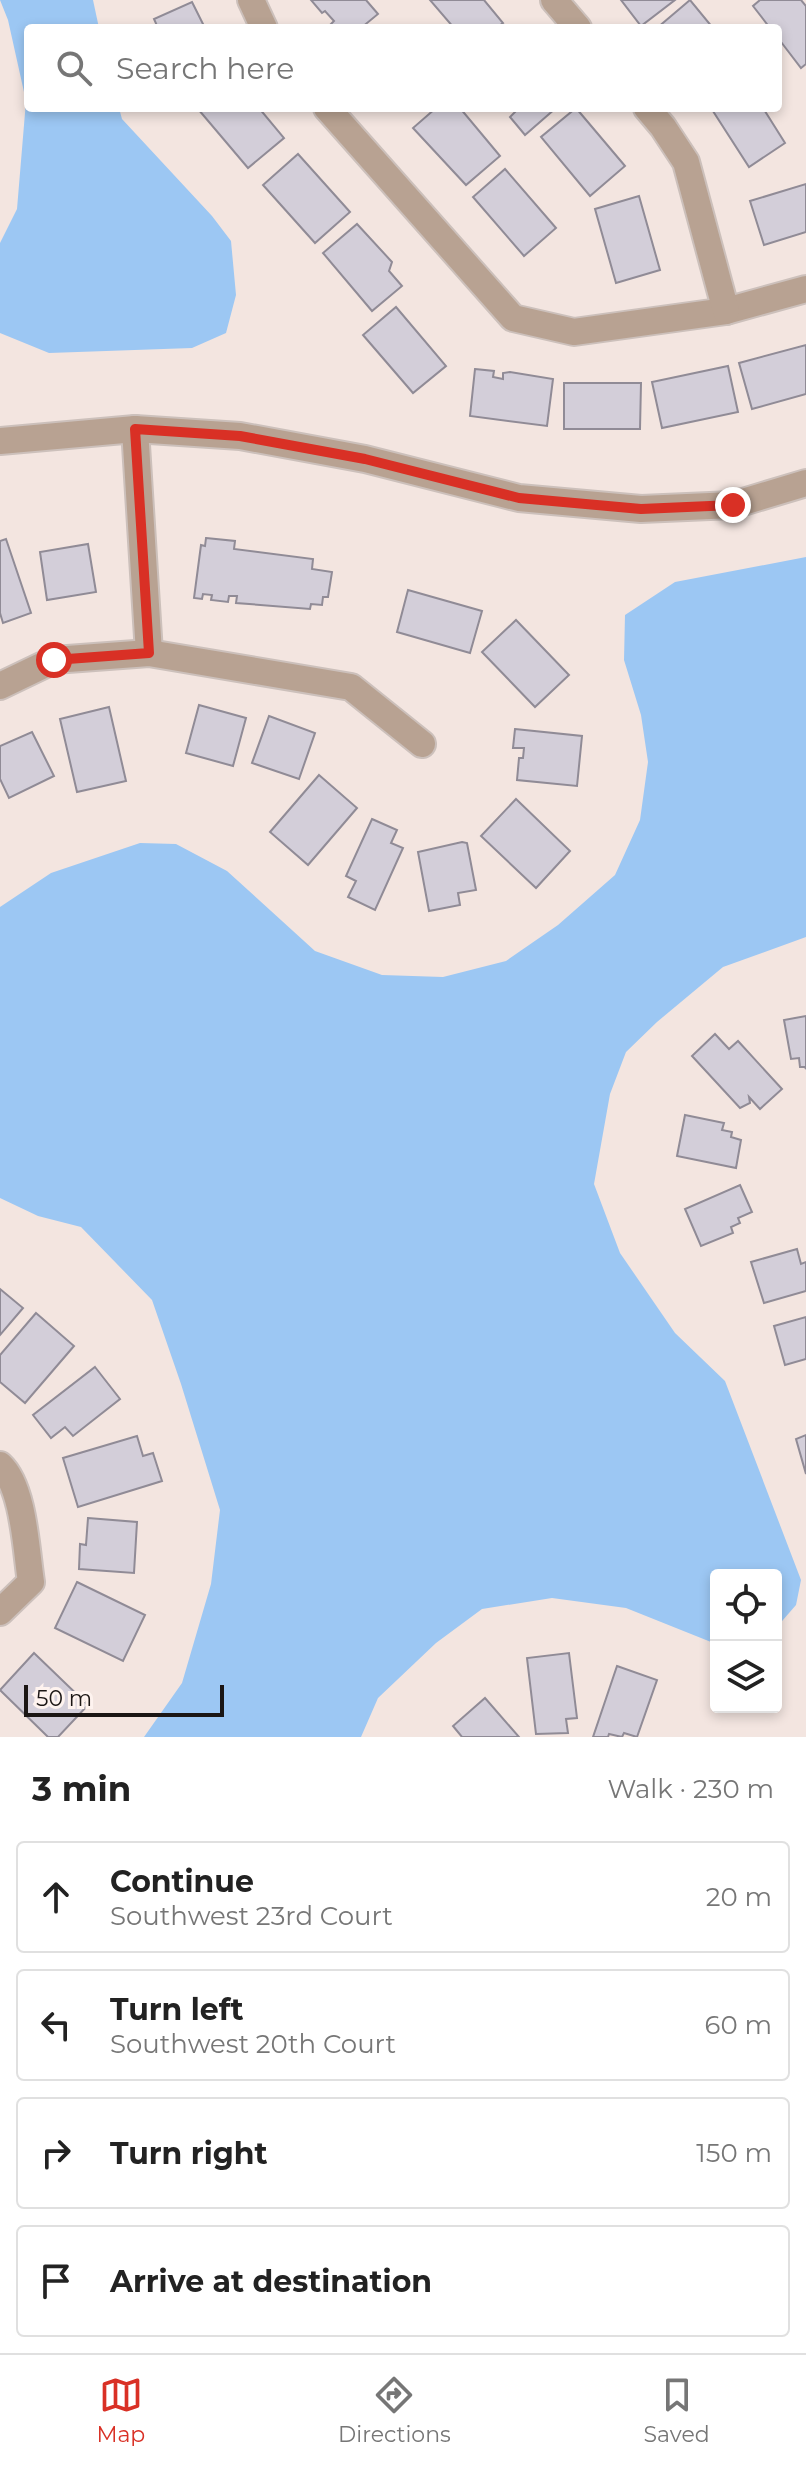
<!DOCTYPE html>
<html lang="en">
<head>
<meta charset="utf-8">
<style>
	body { margin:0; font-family:Montserrat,sans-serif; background:#f2f2f2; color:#222 }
	.controls { position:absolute; right:24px; bottom:24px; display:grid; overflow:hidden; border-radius:8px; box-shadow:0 4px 12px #0003 }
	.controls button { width:72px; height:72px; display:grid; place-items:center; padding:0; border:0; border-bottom:2px solid #e0e0e0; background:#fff; color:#222; font:40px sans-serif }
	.scale { position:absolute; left:24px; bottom:20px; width:200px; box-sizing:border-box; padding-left:8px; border:4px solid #1b1614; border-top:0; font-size:22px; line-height:28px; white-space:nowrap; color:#1b1614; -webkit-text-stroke:6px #fef3ef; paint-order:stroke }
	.stop { position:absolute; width:24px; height:24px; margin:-18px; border:6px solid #d93025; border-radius:50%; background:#fff }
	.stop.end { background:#d93025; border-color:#fff; box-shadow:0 2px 8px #0008 }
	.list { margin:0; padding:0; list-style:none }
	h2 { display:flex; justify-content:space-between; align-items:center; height:104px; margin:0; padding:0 32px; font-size:34px }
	h2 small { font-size:26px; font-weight:400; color:#767676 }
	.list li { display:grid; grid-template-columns:52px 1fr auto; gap:24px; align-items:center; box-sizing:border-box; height:112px; margin:0 16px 16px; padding:0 16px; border:2px solid #e0e0e0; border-radius:8px }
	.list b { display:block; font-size:30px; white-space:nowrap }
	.list p { margin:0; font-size:26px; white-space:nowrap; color:#767676 }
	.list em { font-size:26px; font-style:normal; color:#767676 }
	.icon { flex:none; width:44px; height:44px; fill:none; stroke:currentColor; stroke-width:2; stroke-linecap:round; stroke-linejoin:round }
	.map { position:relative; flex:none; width:806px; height:1737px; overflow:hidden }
	.search { position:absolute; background:#fff; box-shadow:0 4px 12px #0003; left:24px; right:24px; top:24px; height:88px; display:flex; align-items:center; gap:20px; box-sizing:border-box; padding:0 28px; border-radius:8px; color:#767676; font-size:30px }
	.sheet { height:616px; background:#fff }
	nav { display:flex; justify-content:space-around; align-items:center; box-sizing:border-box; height:112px; border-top:2px solid #e0e0e0; background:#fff; font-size:22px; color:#767676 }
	nav a { display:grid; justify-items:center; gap:4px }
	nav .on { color:#d93025 }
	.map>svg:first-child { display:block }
	.water { fill:#9cc7f3 }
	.building { fill:#d3ced9; stroke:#908b96; stroke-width:2 }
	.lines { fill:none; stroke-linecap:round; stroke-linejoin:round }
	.minor-casing { stroke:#ccc0bb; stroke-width:30 }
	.minor { stroke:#b8a292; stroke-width:26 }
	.route { stroke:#d93025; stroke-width:10 }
</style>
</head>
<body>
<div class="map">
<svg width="806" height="1737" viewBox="0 0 806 1737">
	<rect width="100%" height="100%" fill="#f3e5e0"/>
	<!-- water -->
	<g class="water">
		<polygon points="0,0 93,0 99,28 28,28 28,108 119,108 122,119 212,216 231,241 236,295 226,333 192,348 49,353 0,333 0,243 17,209 26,101 8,20"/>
		<polygon points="806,557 806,937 723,967 657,1022 626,1052 610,1094 594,1184 620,1253 675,1333 725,1381 801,1580 796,1605 776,1628 776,1575 716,1575 716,1644 626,1608 552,1598 482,1609 436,1643 378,1698 361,1737 144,1737 182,1683 211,1584 220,1510 181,1384 152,1300 81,1227 38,1216 0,1198 0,907 51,873 140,843 176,844 227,871 315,951 382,975 443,977 506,961 558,925 615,875 640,820 648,762 641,715 624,660 625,615 675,582"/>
	</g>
	<!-- building -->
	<g class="building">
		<polygon points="311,0 366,0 378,14 361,28 335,28 331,24 334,21 325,11 322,13"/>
		<polygon points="430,0 484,0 503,23 496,28 454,28"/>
		<polygon points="621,0 675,0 641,26"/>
		<polygon points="690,0 713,28 657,28"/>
		<polygon points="760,0 801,0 806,6 806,64 801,68 778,38 778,28 770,28 753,6"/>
		<polygon points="192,2 205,28 158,28 154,19"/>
		<polygon points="199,108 259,108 284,138 248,168 198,109"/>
		<polygon points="436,108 460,108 500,156 466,185 413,128"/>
		<polygon points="515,108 556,108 525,135 510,117 517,110"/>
		<polygon points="576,108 625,166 590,196 541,137"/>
		<polygon points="711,108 763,108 785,143 749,167"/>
		<polygon points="298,154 350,212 315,243 263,185"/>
		<polygon points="505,169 556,228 524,256 473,197"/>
		<polygon points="806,184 806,232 764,245 750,201"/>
		<polygon points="639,196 660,270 616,283 595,209"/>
		<polygon points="357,224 392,262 389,271 402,286 372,311 323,253"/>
		<polygon points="396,307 446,366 413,393 363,335"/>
		<polygon points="806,345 806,394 752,409 739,363"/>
		<polygon points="728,366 738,412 662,428 652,382"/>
		<polygon points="475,369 494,371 493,377 503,379 503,373 510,372 553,379 547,426 470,416"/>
		<polygon points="564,383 641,383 640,429 564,429"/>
		<polygon points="206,538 235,541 234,549 313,559 312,569 332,572 328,597 323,597 322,605 311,604 310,609 236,603 237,596 229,596 228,602 211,600 212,595 203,594 202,599 194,598 201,545 205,546"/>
		<polygon points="6,539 31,613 3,623 0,613 0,541"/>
		<polygon points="88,544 96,592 47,600 40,552"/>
		<polygon points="408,590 482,611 470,653 397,632"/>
		<polygon points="516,620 569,675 535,707 482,652"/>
		<polygon points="199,705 246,718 233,766 186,753"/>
		<polygon points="109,707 126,781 77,792 60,719"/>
		<polygon points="269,716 315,733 299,779 252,763"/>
		<polygon points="515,729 582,736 577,786 517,780 519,758 523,758 524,748 513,748"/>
		<polygon points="32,732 54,776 9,798 0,779 0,746"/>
		<polygon points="319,775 357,808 308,865 270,832"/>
		<polygon points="516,799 570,851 536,888 481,836"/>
		<polygon points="372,819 397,830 391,843 403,848 375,910 348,897 356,881 346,876"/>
		<polygon points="462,842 467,843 476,890 458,893 460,905 429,911 418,852"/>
		<polygon points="806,1016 806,1069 805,1067 800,1067 799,1058 791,1059 784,1020"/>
		<polygon points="715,1034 729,1049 738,1041 782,1089 760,1109 749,1097 750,1103 740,1108 692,1056"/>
		<polygon points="685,1115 724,1123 722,1130 732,1132 731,1137 741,1140 736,1168 677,1156"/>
		<polygon points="740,1185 752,1212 738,1218 740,1223 731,1227 733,1233 701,1246 685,1209"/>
		<polygon points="797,1249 801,1264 806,1262 806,1291 764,1303 751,1262"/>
		<polygon points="0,1289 23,1308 0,1335"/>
		<polygon points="36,1313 74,1346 25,1403 0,1382 0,1355"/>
		<polygon points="806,1317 806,1359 785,1365 774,1326"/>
		<polygon points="95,1367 120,1399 73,1436 65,1427 51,1438 33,1415"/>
		<polygon points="806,1435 806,1474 796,1439"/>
		<polygon points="137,1436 143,1456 153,1453 162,1481 78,1507 63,1458"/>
		<polygon points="88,1518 137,1522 134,1573 79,1569 80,1544 86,1545"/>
		<polygon points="77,1582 145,1615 123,1661 55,1628"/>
		<polygon points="34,1653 88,1705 58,1737 48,1737 0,1690"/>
		<polygon points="569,1653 577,1718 566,1719 568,1733 536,1734 527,1658"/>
		<polygon points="617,1666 657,1680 637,1737 624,1733 622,1737 609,1734 608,1737 593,1737"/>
		<polygon points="485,1698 519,1737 462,1737 453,1726"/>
	</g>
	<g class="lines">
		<defs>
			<g id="minor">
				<polyline points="251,0 264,28"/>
				<polyline points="554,0 578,28"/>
				<polyline points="327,108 513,318 574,332 726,311 806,289"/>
				<polyline points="647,108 663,127 686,162 726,311"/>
				<polyline points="135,429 149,653"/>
				<polyline points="0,441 135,429 240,436 365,459 519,498 641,509 733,505 806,483"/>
				<polyline points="0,686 54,660 149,653 351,687 422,744"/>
				<path d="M0 1465C24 1487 26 1550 31 1582L0 1612"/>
			</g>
		</defs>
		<!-- minor casing -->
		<use href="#minor" class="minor-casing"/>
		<!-- minor -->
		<use href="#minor" class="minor"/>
	</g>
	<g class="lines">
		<!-- route -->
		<polyline class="route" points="54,660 149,653 135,429 240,436 365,459 519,498 641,509 733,505"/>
	</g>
</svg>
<div class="controls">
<button><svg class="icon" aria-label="locate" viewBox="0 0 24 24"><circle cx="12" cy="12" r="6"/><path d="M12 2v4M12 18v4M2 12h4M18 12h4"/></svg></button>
<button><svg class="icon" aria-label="layers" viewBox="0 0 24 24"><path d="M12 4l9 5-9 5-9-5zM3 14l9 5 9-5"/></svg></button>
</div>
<div class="scale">50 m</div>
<div class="stop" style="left:54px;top:660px"></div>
<div class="stop end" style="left:733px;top:505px"></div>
<div class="search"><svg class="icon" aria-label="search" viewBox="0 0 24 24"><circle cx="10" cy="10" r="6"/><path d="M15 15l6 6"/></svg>Search here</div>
</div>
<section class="sheet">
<h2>3 min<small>Walk · 230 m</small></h2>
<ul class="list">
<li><svg class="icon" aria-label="ahead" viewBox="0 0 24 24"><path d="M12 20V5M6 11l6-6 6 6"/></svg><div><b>Continue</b><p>Southwest 23rd Court</p></div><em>20 m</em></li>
<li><svg class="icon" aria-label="left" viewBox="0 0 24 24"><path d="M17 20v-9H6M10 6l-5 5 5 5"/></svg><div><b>Turn left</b><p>Southwest 20th Court</p></div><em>60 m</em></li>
<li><svg class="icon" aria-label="right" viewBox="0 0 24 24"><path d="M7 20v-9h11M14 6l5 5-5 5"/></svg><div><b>Turn right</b></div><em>150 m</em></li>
<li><svg class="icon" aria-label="arrive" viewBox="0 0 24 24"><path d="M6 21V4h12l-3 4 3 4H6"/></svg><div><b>Arrive at destination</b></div></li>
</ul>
</section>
<nav>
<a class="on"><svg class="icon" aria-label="map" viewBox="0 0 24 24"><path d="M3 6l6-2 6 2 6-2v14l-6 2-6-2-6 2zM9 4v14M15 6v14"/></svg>Map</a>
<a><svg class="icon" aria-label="directions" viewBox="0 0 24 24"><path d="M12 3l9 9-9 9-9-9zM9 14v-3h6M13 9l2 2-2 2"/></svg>Directions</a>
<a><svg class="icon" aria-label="saved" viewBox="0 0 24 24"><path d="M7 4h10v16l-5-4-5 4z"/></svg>Saved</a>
</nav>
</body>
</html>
